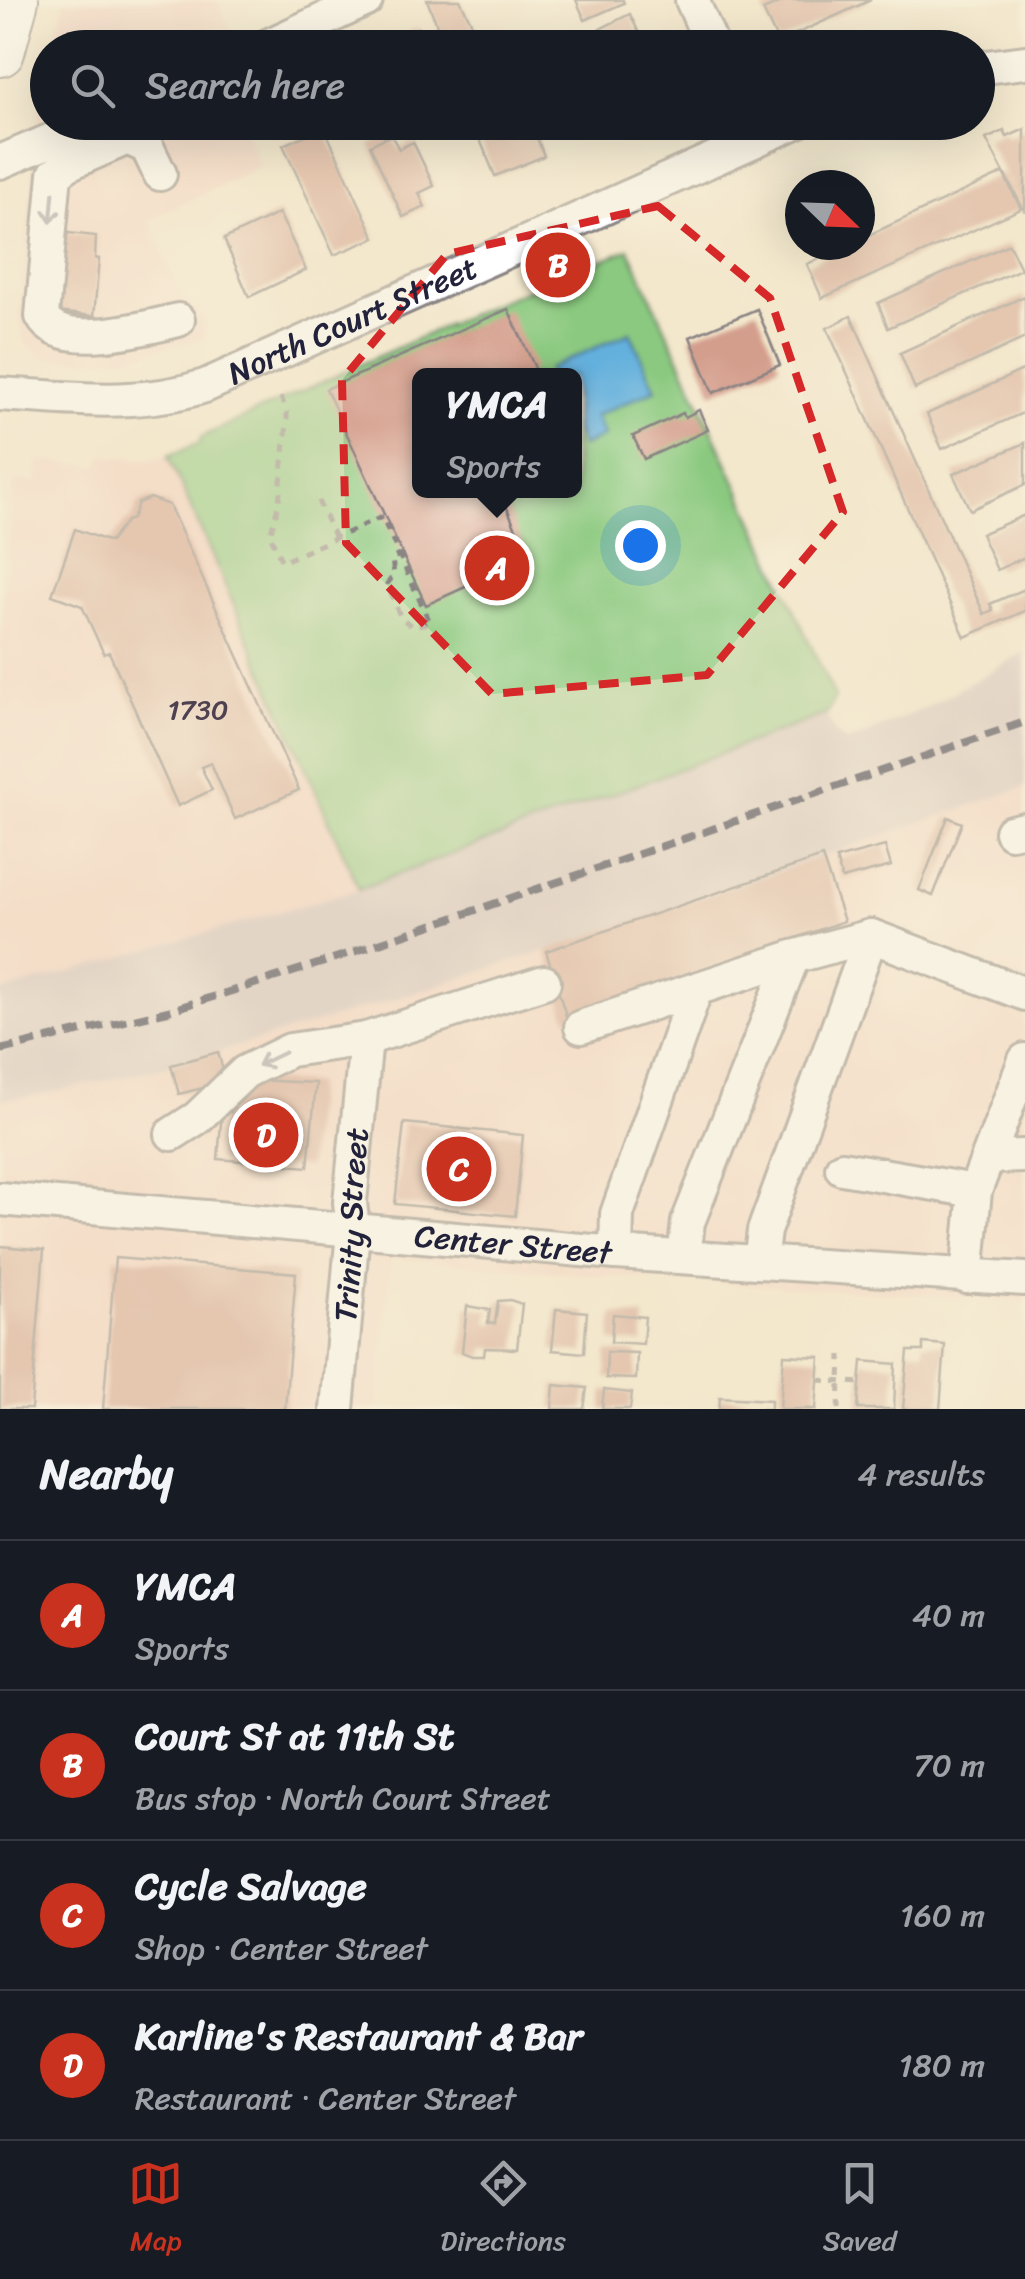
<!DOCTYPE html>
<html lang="en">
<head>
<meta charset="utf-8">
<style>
	body { margin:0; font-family:Sriracha,sans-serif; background:#20242c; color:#f1f3f6 }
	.compass { position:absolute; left:785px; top:170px; width:90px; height:90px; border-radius:50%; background:#171b24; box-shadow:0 10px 40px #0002; rotate:113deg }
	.you { position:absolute; left:640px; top:545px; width:35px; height:35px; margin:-25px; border:8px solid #fff; border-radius:50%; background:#1a73e8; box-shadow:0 0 0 15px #1a73e833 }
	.badge { display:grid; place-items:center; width:65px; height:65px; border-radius:50%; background:#c8321e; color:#fff; font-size:32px; font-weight:700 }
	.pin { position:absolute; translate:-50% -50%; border:5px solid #fff; box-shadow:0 2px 10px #0006 }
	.popup { position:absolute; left:412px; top:368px; width:170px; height:130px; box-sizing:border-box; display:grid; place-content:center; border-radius:15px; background:#171b24; filter:drop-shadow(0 2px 8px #0005); font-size:32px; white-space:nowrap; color:#9ea1a6 }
	.popup b { font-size:38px; color:#f1f3f6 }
	.popup::after { content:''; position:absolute; left:50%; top:100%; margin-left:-20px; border:20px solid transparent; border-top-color:#171b24 }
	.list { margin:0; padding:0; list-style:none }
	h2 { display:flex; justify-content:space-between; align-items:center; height:130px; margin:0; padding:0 40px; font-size:42px }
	h2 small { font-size:32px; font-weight:400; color:#9ea1a6 }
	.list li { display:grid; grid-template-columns:65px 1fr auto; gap:30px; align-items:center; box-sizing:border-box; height:150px; padding:0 40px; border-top:2px solid #363941 }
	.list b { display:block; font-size:38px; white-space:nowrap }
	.list p { margin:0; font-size:32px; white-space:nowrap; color:#9ea1a6 }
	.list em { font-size:32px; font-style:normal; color:#9ea1a6 }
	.icon { flex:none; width:55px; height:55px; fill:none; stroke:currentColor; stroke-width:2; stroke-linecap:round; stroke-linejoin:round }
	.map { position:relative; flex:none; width:1025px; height:1409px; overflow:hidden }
	.search { position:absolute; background:#171b24; box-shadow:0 10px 40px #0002; left:30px; right:30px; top:30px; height:110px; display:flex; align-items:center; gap:25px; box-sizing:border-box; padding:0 35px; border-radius:55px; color:#9ea1a6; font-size:38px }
	.sheet { height:730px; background:#171b24 }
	nav { display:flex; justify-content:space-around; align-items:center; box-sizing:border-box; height:140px; border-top:2px solid #363941; background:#171b24; font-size:28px; color:#9ea1a6 }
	nav a { display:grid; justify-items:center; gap:5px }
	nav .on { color:#c8321e }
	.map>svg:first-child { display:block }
	.built { fill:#f6d2c4 }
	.industrial { fill:#d1bfbe }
	.green { fill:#8ac97f; stroke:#56765d; stroke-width:2.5; fill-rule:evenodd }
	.water { fill:#63b0dd; stroke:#42698c; stroke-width:2.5 }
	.building { fill:#d49e8d }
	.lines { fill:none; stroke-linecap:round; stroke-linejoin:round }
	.minor-casing { stroke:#8a8484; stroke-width:38 }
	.highway-casing { stroke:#8a8484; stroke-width:52 }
	.path { stroke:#8a8484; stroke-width:5; stroke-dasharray:8 8; stroke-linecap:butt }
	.minor { stroke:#fff; stroke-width:32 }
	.highway { stroke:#fff; stroke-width:48 }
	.rail { stroke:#22223b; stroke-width:8; stroke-dasharray:15 8; stroke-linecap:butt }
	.oneway { stroke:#9c9ca7 }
	.marked { fill:none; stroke:#d62828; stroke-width:8; stroke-dasharray:20 12; stroke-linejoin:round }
	.labels { text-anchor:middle; stroke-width:9; stroke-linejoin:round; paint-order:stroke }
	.number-label { font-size:28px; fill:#4e4150 }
	.street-label { font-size:32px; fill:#22223b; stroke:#fcf5e5 }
</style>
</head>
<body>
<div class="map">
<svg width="1025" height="1409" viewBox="0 0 1025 1409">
	<rect width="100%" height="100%" fill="#fcf5e5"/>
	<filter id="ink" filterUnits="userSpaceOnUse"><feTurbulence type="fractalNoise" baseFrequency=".01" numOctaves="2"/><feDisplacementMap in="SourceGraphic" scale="20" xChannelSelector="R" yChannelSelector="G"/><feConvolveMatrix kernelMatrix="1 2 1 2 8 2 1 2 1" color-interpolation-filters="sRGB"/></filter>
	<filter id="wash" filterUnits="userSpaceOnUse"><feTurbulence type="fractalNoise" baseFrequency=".0048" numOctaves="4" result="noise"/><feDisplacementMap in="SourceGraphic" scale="40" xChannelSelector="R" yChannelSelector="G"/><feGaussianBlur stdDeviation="2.25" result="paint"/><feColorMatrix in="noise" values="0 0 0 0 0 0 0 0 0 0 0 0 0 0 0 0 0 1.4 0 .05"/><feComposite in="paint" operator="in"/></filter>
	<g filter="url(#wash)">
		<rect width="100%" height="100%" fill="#f3e7cc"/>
		<!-- built -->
		<g class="built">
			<polygon points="65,0 217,0 238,46 52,47"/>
			<polygon points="47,66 48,122 241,123 260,166 149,220 182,297 205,319 206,338 127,358 84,361 48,359 39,356 24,342 19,317 35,131"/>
			<polygon points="101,455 146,460 168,456 359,889 1,992 0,643 14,481 36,482 38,460 95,466 100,464"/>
			<polygon points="1025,787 1025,1301 609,1277 391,1258 377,1409 0,1409 0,1100 41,1095 170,1067 343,1015 546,951"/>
		</g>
		<!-- industrial -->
		<polygon class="industrial" points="1025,652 1025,787 546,951 343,1015 171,1066 41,1095 0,1100 0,992 359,889 826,714 835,732 847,742 927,707"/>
		<!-- green -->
		<path class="green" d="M629 249 835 698 826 714 359 889 168 456 200 443 201 437 505 299ZM420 376H574V490H420Z"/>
		<!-- water -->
		<polygon class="water" points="630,332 656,389 595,416 604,436 582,446 575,429 574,376 551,375 548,369"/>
		<g id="blocks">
			<!-- building -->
			<g class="building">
				<polygon points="427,0 460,0 481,42 470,48 446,48"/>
				<polygon points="576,0 623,0 624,3 585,20"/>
				<polygon points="786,0 871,0 778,42 763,10"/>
				<polygon points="630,14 646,48 579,48 576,41"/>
				<polygon points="418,28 427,48 396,48 392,40"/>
				<polygon points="495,122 531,122 544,156 495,176 476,130"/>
				<polygon points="617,122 655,122 624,137"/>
				<polygon points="324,127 375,238 334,255 283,145"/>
				<polygon points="1025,129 1025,212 986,139 1004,131 1007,137"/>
				<polygon points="391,135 399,149 413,142 434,186 419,193 425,207 403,217 370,145"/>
				<polygon points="1003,173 1021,209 822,298 807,264 848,245 860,245 860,239"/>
				<polygon points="279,213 306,270 249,297 224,239"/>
				<polygon points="59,232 96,236 95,258 99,259 94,316 47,311"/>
				<polygon points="1009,244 1021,269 888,328 878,303"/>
				<polygon points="1025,296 1025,338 915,389 900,353"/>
				<polygon points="508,309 535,368 529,371 531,376 420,376 420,490 499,490 529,558 426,605 326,389"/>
				<polygon points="757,309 780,365 713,393 690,337"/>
				<polygon points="851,316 984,614 993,610 990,604 1025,589 1025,611 965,637 827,328"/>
				<polygon points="1025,369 1025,412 942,449 927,414"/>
				<polygon points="699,410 708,430 644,459 633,436 683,413 685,417"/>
				<polygon points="1025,443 1025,485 970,510 953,474"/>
				<polygon points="150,498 169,505 299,790 235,819 211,763 201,767 212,790 178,806 109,652 104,654 82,606 52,595 75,529 110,542 126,521 132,519 138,503"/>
				<polygon points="1025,515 1025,557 997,570 981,534"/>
				<polygon points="948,817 962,823 933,896 919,890"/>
				<polygon points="885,846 891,866 842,879 836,859"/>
				<polygon points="822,857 844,921 567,1019 546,951"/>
				<polygon points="218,1052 226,1082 179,1094 171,1065"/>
				<polygon points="253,1080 316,1083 308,1167 218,1159 222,1111 231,1112 233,1096"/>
				<polygon points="404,1123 523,1135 515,1216 395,1204"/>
				<polygon points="0,1246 44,1250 31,1409 0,1409"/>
				<polygon points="115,1258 296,1273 285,1409 103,1409"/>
				<polygon points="510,1300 522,1304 517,1349 485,1348 484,1356 472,1356 462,1352 467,1306 490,1310 488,1323 495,1324 498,1301"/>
				<polygon points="556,1309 587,1312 584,1353 552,1350"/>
				<polygon points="613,1314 645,1317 643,1344 611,1342"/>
				<polygon points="923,1343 945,1345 940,1409 903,1409 908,1351 923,1351"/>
				<polygon points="607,1352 637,1353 636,1379 606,1378"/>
				<polygon points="784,1355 820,1357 816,1409 780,1409"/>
				<polygon points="862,1361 896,1364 894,1409 858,1409"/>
				<polygon points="554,1385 587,1388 584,1409 552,1409"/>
				<polygon points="604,1390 632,1393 630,1409 602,1409"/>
				<polygon points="720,1397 771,1400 771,1409 719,1409"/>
			</g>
		</g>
	</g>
	<g filter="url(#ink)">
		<use href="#blocks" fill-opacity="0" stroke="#8a8484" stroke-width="2.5"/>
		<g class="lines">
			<defs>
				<g id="minor">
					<polyline points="692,0 713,48"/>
					<polyline points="263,48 366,0"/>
					<polyline points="978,68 1025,62"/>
					<polyline points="0,162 94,122"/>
					<path d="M160 174 147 147 127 138 70 163 55 174 42 316C59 351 146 328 178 320"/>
					<path id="s1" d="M0 394C70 398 136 408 205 386L796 122"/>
					<polyline points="1011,832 1025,829"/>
					<polyline points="871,936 1025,994"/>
					<polyline points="581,1027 793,957 871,936 764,1231 760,1262"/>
					<polyline points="172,1134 197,1118 245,1072 290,1050 366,1039 544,982"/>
					<polyline points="988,1157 1025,1156"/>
					<polyline points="842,1168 975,1191"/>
					<path id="s2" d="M0 1199 616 1253 1025 1279"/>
					<polyline points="616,1253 617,1214 696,989"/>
					<polyline points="684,1257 688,1222 793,957"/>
					<polyline points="967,1277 975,1191 1025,1060"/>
					<path id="s3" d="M337 1409 353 1231 350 1202 366 1039"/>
				</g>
				<polyline id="highway" points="0,52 14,0"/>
			</defs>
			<!-- minor casing -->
			<use href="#minor" class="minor-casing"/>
			<!-- highway casing -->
			<use href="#highway" class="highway-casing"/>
			<!-- path -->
			<g class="path">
				<polyline points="281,397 287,413 287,423 279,502 270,535 282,562 382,517 430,623 411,626 400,616 387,584 394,575 392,559 399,555"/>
				<polyline points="318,501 335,538"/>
				<polyline points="818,1380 860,1383"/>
				<polyline points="839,1409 841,1355"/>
			</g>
			<!-- minor -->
			<use href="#minor" class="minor"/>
			<!-- highway -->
			<use href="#highway" class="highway"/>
			<!-- rail -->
			<polyline class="rail" points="0,1050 168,1011 321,963 1025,722"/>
		</g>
		<!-- one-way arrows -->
		<defs><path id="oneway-shaft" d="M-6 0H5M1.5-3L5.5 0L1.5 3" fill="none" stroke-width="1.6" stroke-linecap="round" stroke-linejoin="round" transform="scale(2.5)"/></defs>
		<g class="oneway">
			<use href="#oneway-shaft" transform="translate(52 208) rotate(95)"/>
			<use href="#oneway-shaft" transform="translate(271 1059) rotate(154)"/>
		</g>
	</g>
	<!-- marked area -->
	<path d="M0 0H1025V1409H0ZM658 206 770 298 843 512 707 675 492 694 346 543 342 380 447 254Z" fill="#f3e7cc" fill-opacity=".55" fill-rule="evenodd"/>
	<path class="marked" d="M658 206 770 298 843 512 707 675 492 694 346 543 342 380 447 254Z"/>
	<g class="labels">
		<!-- number labels -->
		<g class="number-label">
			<text x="198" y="719">1730</text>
		</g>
		<!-- street labels -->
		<g class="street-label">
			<text dy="11" stroke="none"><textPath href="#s1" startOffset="368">North Court Street</textPath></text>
			<text dy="11" stroke="none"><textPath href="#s3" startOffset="185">Trinity Street</textPath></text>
			<text dy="11" stroke="none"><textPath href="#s2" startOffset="515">Center Street</textPath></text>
		</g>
	</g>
</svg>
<svg class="compass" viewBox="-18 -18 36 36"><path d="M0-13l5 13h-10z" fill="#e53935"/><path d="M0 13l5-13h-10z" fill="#9ea1a6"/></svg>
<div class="you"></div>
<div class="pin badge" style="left:497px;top:568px">A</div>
<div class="popup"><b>YMCA</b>Sports</div>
<div class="pin badge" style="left:558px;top:265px">B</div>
<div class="pin badge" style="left:459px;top:1169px">C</div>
<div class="pin badge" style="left:266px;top:1135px">D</div>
<div class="search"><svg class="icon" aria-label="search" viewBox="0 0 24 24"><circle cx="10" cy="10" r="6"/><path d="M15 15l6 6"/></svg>Search here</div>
</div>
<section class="sheet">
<h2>Nearby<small>4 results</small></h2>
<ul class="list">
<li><span class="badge">A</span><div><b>YMCA</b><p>Sports</p></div><em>40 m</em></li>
<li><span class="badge">B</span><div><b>Court St at 11th St</b><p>Bus stop · North Court Street</p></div><em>70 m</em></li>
<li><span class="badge">C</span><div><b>Cycle Salvage</b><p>Shop · Center Street</p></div><em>160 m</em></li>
<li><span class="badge">D</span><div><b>Karline's Restaurant &amp; Bar</b><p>Restaurant · Center Street</p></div><em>180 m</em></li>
</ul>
</section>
<nav>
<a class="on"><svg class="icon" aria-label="map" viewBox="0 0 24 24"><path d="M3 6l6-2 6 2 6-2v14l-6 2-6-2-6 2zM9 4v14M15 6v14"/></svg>Map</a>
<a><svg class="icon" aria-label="directions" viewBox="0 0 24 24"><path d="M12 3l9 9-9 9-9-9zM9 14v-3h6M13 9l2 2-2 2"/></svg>Directions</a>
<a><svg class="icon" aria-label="saved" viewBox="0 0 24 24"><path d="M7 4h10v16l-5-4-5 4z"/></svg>Saved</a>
</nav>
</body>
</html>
